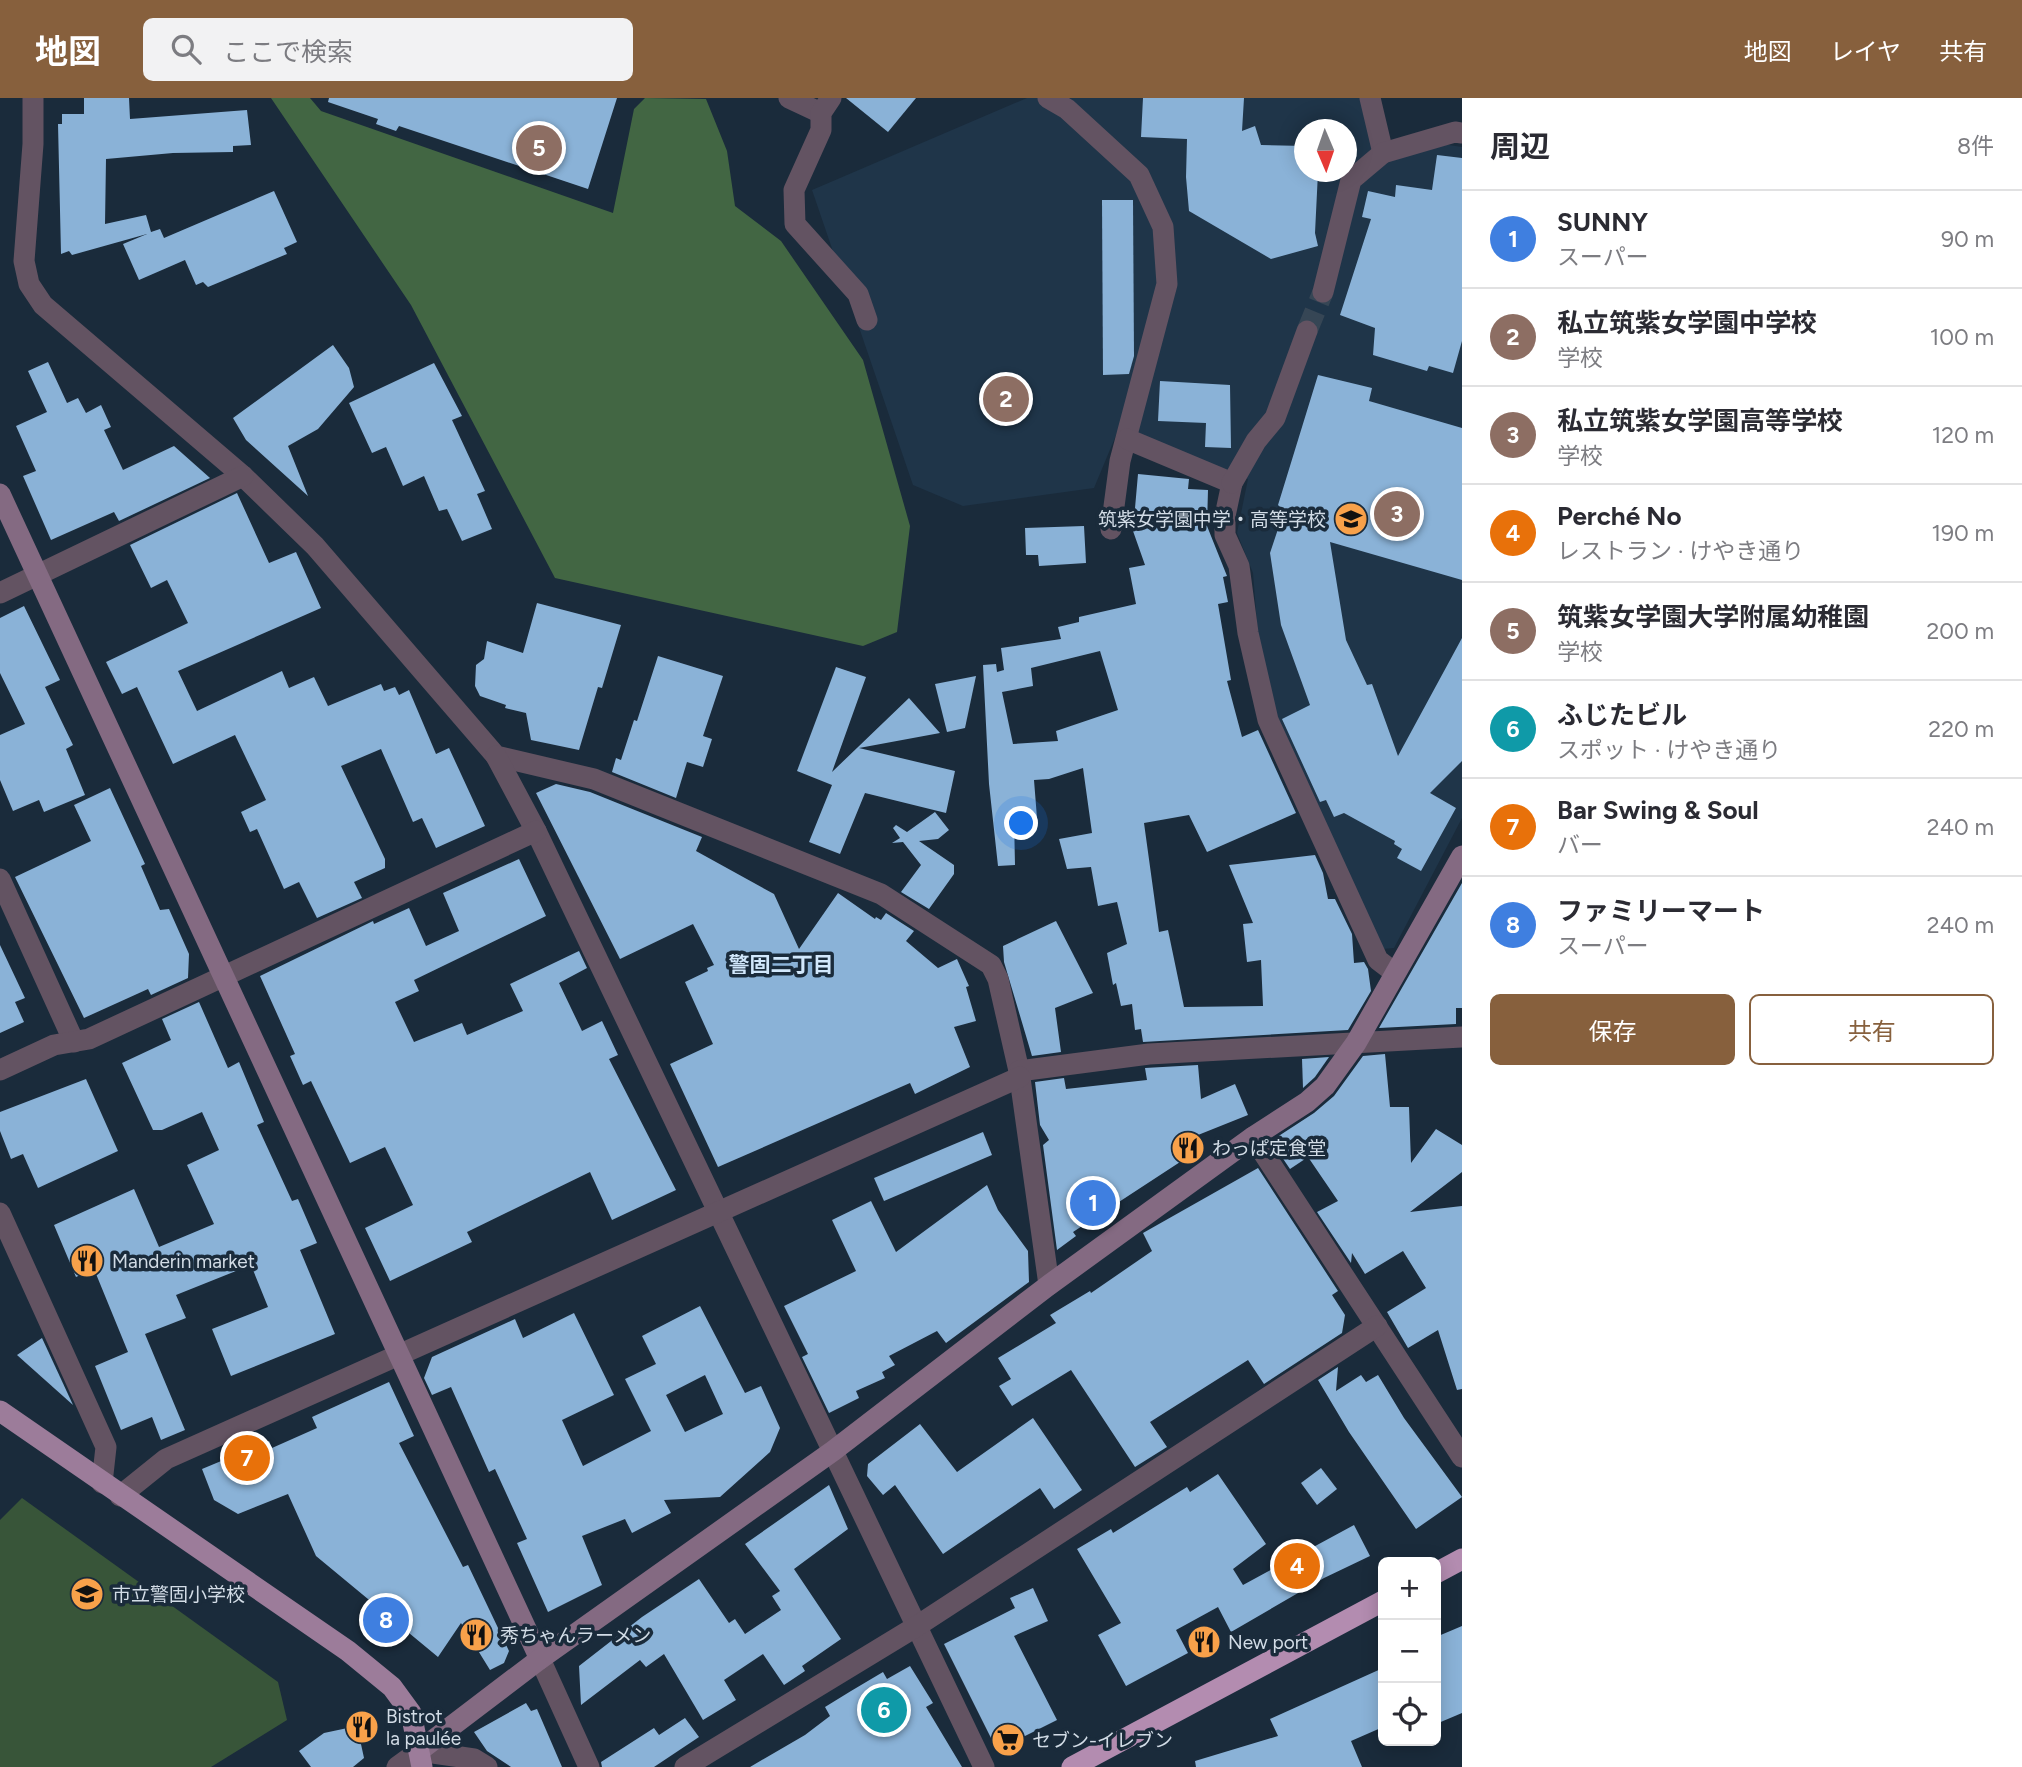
<!DOCTYPE html>
<html lang="ja">
<head>
<meta charset="utf-8">
<style>
	body { margin:0; font-family:Figtree,"Noto Sans JP",sans-serif; background:#f2f2f3; color:#2b2b33 }
	.controls { position:absolute; right:21px; bottom:21px; display:grid; overflow:hidden; border-radius:10px; box-shadow:0 4px 18px #0003 }
	.controls button { width:63px; height:63px; display:grid; place-items:center; padding:0; border:0; border-bottom:2px solid #e1e1e2; background:#fff; color:#2b2b33; font:35px sans-serif }
	.compass { position:absolute; left:1294px; top:21px; width:63px; height:63px; border-radius:50%; background:#fff; box-shadow:0 4px 18px #0003; rotate:178deg }
	.you { position:absolute; left:1022px; top:726px; width:24px; height:24px; margin:-18px; border:5px solid #fff; border-radius:50%; background:#1a73e8; box-shadow:0 0 0 10px #1a73e833 }
	.badge { display:grid; place-items:center; width:46px; height:46px; border-radius:50%; background:#87603d; color:#fff; font-size:23px; font-weight:700 }
	.pin { position:absolute; translate:-50% -50%; border:4px solid #fff; box-shadow:0 2px 7px #0006 }
	.list { margin:0; padding:0; list-style:none }
	h2 { display:flex; justify-content:space-between; align-items:center; height:91px; margin:0; padding:0 28px; font-size:30px }
	h2 small { font-size:23px; font-weight:400; color:#7c7c81 }
	.list li { display:grid; grid-template-columns:46px 1fr auto; gap:21px; align-items:center; box-sizing:border-box; height:98px; padding:0 28px; border-top:2px solid #e1e1e2 }
	.list b { display:block; font-size:26px; white-space:nowrap }
	.list p { margin:0; font-size:23px; white-space:nowrap; color:#7c7c81 }
	.list em { font-size:23px; font-style:normal; color:#7c7c81 }
	.actions { display:flex; gap:14px; padding:21px 28px }
	.actions a { flex:1; padding:16px 0; border:2px solid #87603d; border-radius:10px; text-align:center; font-size:24px; color:#87603d }
	.actions .main { background:#87603d; color:#fff }
	.icon { flex:none; width:38px; height:38px; fill:none; stroke:currentColor; stroke-width:2; stroke-linecap:round; stroke-linejoin:round }
	.map { position:relative; flex:none; width:1462px; height:1669px; overflow:hidden }
	header { display:flex; align-items:center; gap:42px; box-sizing:border-box; height:98px; padding:0 35px; background:#87603d; color:#fff }
	header strong { font-size:33px }
	nav { display:flex; gap:38px; margin-inline-start:auto; font-size:24px }
	.search { width:490px; height:63px; background:#f2f2f3; display:flex; align-items:center; gap:18px; box-sizing:border-box; padding:0 24px; border-radius:10px; color:#7c7c81; font-size:26px }
	main { display:flex }
	aside { flex:1; background:#fff }
	.map>svg:first-child { display:block }
	.built { fill:#1f3549; fill-rule:evenodd }
	.green { fill:#385539 }
	.forest { fill:#426643 }
	.building { fill:#8ab2d7; fill-rule:evenodd }
	.lines { fill:none; stroke-linecap:round; stroke-linejoin:round }
	.street-tunnel { stroke:#364655; stroke-width:21; stroke-dasharray:21 10; stroke-linecap:butt }
	.street { stroke:#635362; stroke-width:21 }
	.secondary { stroke:#846a82; stroke-width:21 }
	.primary { stroke:#9c7c9a; stroke-width:21 }
	.highway { stroke:#b38cb0; stroke-width:21 }
	.labels { text-anchor:middle; stroke-width:7; stroke-linejoin:round; paint-order:stroke }
	.poi-label { font-size:19px; fill:#d2dce6; stroke:#1a2b3b; text-anchor:start }
	.neighbourhood-label { font-size:21px; font-weight:bold; fill:#d2e8fc; stroke:#1a2b3b }
</style>
</head>
<body>
<header>
<strong>地図</strong>
<div class="search"><svg class="icon" aria-label="search" viewBox="0 0 24 24"><circle cx="10" cy="10" r="6"/><path d="M15 15l6 6"/></svg>ここで検索</div>
<nav><a>地図</a><a>レイヤ</a><a>共有</a></nav>
</header>
<main>
<div class="map">
<svg width="1462" height="1669" viewBox="0 0 1462 1669">
	<rect width="100%" height="100%" fill="#1a2b3b"/>
	<!-- built -->
	<path class="built" d="M1027 0H1361L1373 48 1436 45 1462 49V720L1394 850 1382 851 1276 615 1259 551 1253 475 1237 435 1248 381 1119 330 1094 390 963 408 913 387 812 92ZM1304 32H1346V74H1304Z"/>
	<!-- green -->
	<polygon class="green" points="22,1400 278,1584 287,1622 211,1669 0,1669 0,1422"/>
	<!-- forest -->
	<polygon class="forest" points="271,0 310,0 321,13 613,115 634,11 645,0 706,1 727,53 735,108 781,143 863,262 910,428 897,534 863,548 555,480 411,207"/>
	<!-- building -->
	<g class="building">
		<polygon points="84,0 129,0 130,21 247,12 251,47 233,48 233,54 173,55 106,61 105,126 146,117 151,134 160,131 164,140 274,93 297,144 284,150 287,156 208,189 203,184 196,187 185,162 139,182 123,146 147,136 72,157 69,153 61,156 58,26 62,26 62,16 84,16"/>
		<polygon points="329,0 617,0 588,91 399,28 396,33 376,26 378,21 328,4"/>
		<polygon points="846,0 916,0 888,34"/>
		<polygon points="1143,0 1244,0 1242,33 1255,28 1261,47 1305,48 1305,74 1318,74 1315,135 1318,148 1271,161 1189,113 1186,79 1187,41 1141,39"/>
		<polygon points="1437,57 1462,60 1462,243 1453,275 1429,268 1427,273 1373,257 1375,230 1340,217 1371,121 1362,119 1368,93 1395,99 1396,87 1432,92"/>
		<polygon points="1102,102 1133,102 1134,258 1129,276 1103,277"/>
		<polygon points="333,247 349,270 354,289 318,331 288,348 308,398 246,342 233,320"/>
		<polygon points="48,264 67,305 78,300 86,315 101,307 111,329 104,332 123,372 174,348 210,380 119,423 114,414 51,442 23,378 36,373 16,328 47,314 28,273"/>
		<polygon points="434,265 462,318 452,322 485,393 477,396 492,431 462,443 447,411 439,413 424,378 403,388 386,349 372,355 349,305"/>
		<polygon points="1318,277 1372,290 1369,303 1462,330 1462,482 1330,444 1346,542 1367,587 1372,586 1398,658 1462,540 1462,663 1430,695 1456,710 1421,773 1397,760 1402,751 1394,746 1395,743 1344,715 1334,719 1326,702 1320,704 1282,621 1310,607 1281,527 1270,455 1284,413 1278,407"/>
		<polygon points="1160,283 1230,287 1231,350 1205,349 1206,325 1158,323"/>
		<path d="M1138 376 1189 381 1188 391 1208 392 1207 428 1227 478 1223 479 1228 504 1218 506 1231 582 1227 583 1242 639 1258 632 1296 715 1207 754 1189 717 1144 725 1159 834 1168 832 1184 909 1263 908 1261 862 1247 864 1243 826 1253 825 1229 767 1315 757 1323 775 1328 801H1335L1352 836 1354 865 1364 864 1368 871 1371 893 1348 932 1143 944 1141 931 1135 932 1132 906 1121 908 1116 885 1113 887 1107 855 1127 846 1117 804 1098 808 1091 769 1067 771 1059 741 1092 735 1083 670 1049 681 1034 682 1037 720 1014 721 1015 767 998 768 989 686 983 567 996 566 997 574 1004 572 1001 550 1061 541 1058 529 1079 524V519L1136 506 1129 470 1145 467 1133 433ZM1100 553 1118 612 1056 633 1058 643 1013 646 1002 594 1033 588 1031 570Z"/>
		<polygon points="237,395 269,465 296,454 321,510 178,573 197,613 282,573 289,590 314,579 328,608 381,586 384,593 395,589 399,597 409,592 436,656 449,650 485,728 436,750 422,720 413,724 381,651 341,668 385,761 385,770 354,784 362,800 317,820 299,784 284,791 257,731 250,734 241,714 266,702 235,637 173,666 137,589 122,596 106,564 188,525 167,482 151,490 130,447"/>
		<polygon points="1084,428 1086,465 1039,468 1038,457 1026,457 1025,430"/>
		<polygon points="537,505 621,527 602,590 598,589 579,652 531,642 526,615 505,610 506,607 480,598 475,588 476,567 484,561 487,543 523,555"/>
		<polygon points="24,508 60,582 45,589 73,647 66,651 85,697 44,714 39,702 13,713 0,682 0,637 25,626 0,575 0,520"/>
		<polygon points="658,558 723,578 703,638 712,641 703,669 687,664 676,700 612,674 616,660 621,662 634,622 637,623"/>
		<polygon points="836,569 866,579 832,674 909,600 940,635 859,650 955,673 946,715 865,695 840,756 809,744 832,687 797,673"/>
		<polygon points="976,578 965,630 947,634 935,586"/>
		<polygon points="556,686 590,694 702,739 696,753 774,796 799,851 838,795 875,821 876,819 881,822 886,815 914,833 906,843 938,870 957,861 969,888 966,889 976,923 954,929 970,969 915,996 910,985 718,1069 670,966 713,946 685,884 708,873 707,870 714,867 693,826 620,861 536,695"/>
		<polygon points="110,690 145,766 141,768 160,812 169,811 189,856 188,880 151,897 148,891 84,920 15,779 91,743 74,707"/>
		<polygon points="935,714 949,732 938,741 919,743 954,767 954,776 929,811 901,794 921,767 903,744 892,745 900,740 893,730 896,727 907,734"/>
		<polygon points="519,761 546,818 414,882 419,893 395,904 414,944 462,925 467,937 523,913 510,886 579,853 587,870 559,885 582,933 602,923 618,957 609,961 676,1092 612,1122 590,1074 467,1134 472,1144 390,1183 365,1130 413,1107 385,1049 350,1065 311,983 303,987 290,958 295,956 260,878 373,823 374,826 409,810 426,848 459,833 443,795"/>
		<polygon points="1462,785 1462,910 1456,910 1456,926 1379,930"/>
		<polygon points="1056,823 1093,895 1055,910 1061,954 1032,958 1004,864 1003,848"/>
		<polygon points="0,847 25,900 15,904 24,924 0,935"/>
		<polygon points="199,904 228,970 239,964 264,1024 257,1027 292,1103 298,1101 317,1145 300,1152 335,1236 231,1278 212,1231 268,1209 251,1167 176,1197 186,1220 145,1236 185,1332 161,1342 152,1319 121,1332 95,1268 128,1254 94,1171 76,1179 54,1127 134,1091 159,1149 214,1126 187,1067 219,1052 202,1014 162,1032 153,1032 122,965 171,942 162,921"/>
		<polygon points="1385,956 1390,1009 1409,1009 1411,1065 1436,1031 1462,1047 1462,1074 1410,1114 1462,1108 1462,1291 1457,1292 1438,1232 1408,1250 1387,1214 1426,1190 1403,1153 1365,1176 1352,1155 1351,1165 1317,1114 1338,1103 1308,1059 1290,1071 1271,1043 1314,1015 1334,998 1363,958"/>
		<polygon points="1329,959 1315,979 1303,990 1302,961"/>
		<polygon points="1198,967 1201,1001 1235,986 1248,1017 1198,1037 1203,1049 1073,1134 1076,1138 1057,1152 1043,1047 1049,1042 1040,1027 1035,984 1064,980 1066,991 1147,982 1145,970"/>
		<polygon points="86,981 118,1053 38,1090 23,1056 11,1061 0,1033 0,1014"/>
		<polygon points="983,1034 992,1057 884,1103 874,1080"/>
		<polygon points="1258,1070 1338,1193 1332,1197 1345,1217 1342,1235 1264,1286 1248,1262 1150,1324 1167,1349 1135,1369 1071,1272 1012,1308 999,1288 1011,1281 998,1260 1056,1225 1050,1217 1090,1193 1091,1195 1152,1153 1143,1135"/>
		<polygon points="987,1087 998,1112 1028,1153 1029,1184 946,1245 937,1233 889,1258 895,1267 882,1274 885,1280 856,1293 859,1300 829,1315 802,1259 808,1256 784,1208 856,1173 832,1122 871,1103 896,1154"/>
		<path d="M700 1208 745 1295 761 1288 780 1330 770 1354 720 1399 664 1402 671 1415 632 1435 625 1421 582 1438 602 1487 548 1514 517 1445 527 1441 495 1371 489 1374 451 1289 432 1297 424 1280 432 1259 515 1221 523 1240 574 1215 614 1297 562 1322 583 1368 651 1333 625 1281 656 1266 642 1238ZM705 1277 723 1316 685 1334 666 1297Z"/>
		<polygon points="42,1240 73,1307 17,1257"/>
		<polygon points="1338,1269 1336,1293 1361,1277 1366,1284 1378,1277 1404,1320 1462,1399 1416,1431 1349,1334 1318,1282"/>
		<polygon points="389,1284 414,1338 399,1345 463,1469 468,1467 509,1553 504,1565 490,1572 461,1525 438,1559 316,1458 288,1396 238,1416 214,1402 202,1371 269,1343 272,1350 317,1330 312,1319"/>
		<polygon points="1033,1320 1082,1392 1054,1411 1040,1390 943,1456 895,1387 883,1397 867,1378 868,1366 920,1326 957,1374"/>
		<polygon points="1321,1370 1337,1391 1317,1407 1301,1385"/>
		<polygon points="1218,1376 1266,1446 1233,1471 1243,1487 1354,1427 1370,1458 1324,1480 1231,1534 1218,1509 1176,1532 1188,1555 1126,1588 1098,1537 1121,1525 1077,1451 1111,1431 1113,1435 1187,1389 1190,1394"/>
		<polygon points="829,1387 848,1431 794,1471 841,1541 802,1568 805,1573 784,1587 763,1556 724,1582 736,1602 703,1622 664,1556 646,1569 640,1562 581,1607 579,1568 642,1519 699,1481 729,1525 735,1521 745,1536 781,1512 772,1498 780,1493 745,1446"/>
		<polygon points="1033,1490 1048,1523 1014,1538 1057,1622 997,1652 944,1546 1015,1510 1010,1500"/>
		<polygon points="1462,1528 1462,1615 1436,1626 1436,1539"/>
		<polygon points="910,1568 933,1605 926,1609 962,1669 750,1669 805,1637 830,1618 825,1609 851,1593 883,1574 887,1581"/>
		<polygon points="1383,1570 1383,1629 1351,1643 1362,1669 1196,1669 1195,1663 1278,1638 1270,1621"/>
		<polygon points="526,1605 531,1613 537,1611 562,1669 511,1669 487,1653 474,1634"/>
		<polygon points="685,1620 699,1639 654,1669 602,1669 601,1664 654,1630 659,1637"/>
		<polygon points="357,1628 364,1660 353,1669 311,1669 299,1653 324,1635"/>
	</g>
	<g class="lines">
		<!-- street-tunnel -->
		<polyline class="street-tunnel" points="1307,233 1323,194"/>
		<!-- street -->
		<g class="street">
			<polyline points="33,0 33,46 24,163 29,186 43,207 243,378 315,448 496,658 594,681 881,796 991,867 998,881 1019,973 1049,1187"/>
			<polyline points="789,0 821,15"/>
			<polyline points="831,0 821,15 821,32 794,92 795,126 858,196 867,222"/>
			<polyline points="1048,0 1067,11 1139,77 1163,129 1167,186 1120,363 1111,431"/>
			<polyline points="1370,0 1383,55"/>
			<polyline points="1323,194 1351,82 1383,55 1455,34 1462,35"/>
			<polyline points="1127,341 1232,385 1225,418 1225,437 1239,468 1248,535 1268,622 1378,862 1395,875"/>
			<polyline points="1232,385 1256,343 1275,320 1307,233"/>
			<polyline points="0,495 243,378"/>
			<polyline points="496,658 536,733 984,1669"/>
			<polyline points="0,781 74,944"/>
			<polyline points="0,972 54,947 89,941 536,733"/>
			<polyline points="1019,973 1149,956 1462,939"/>
			<polyline points="1253,1039 1462,1359"/>
			<polyline points="0,1115 106,1349 102,1385"/>
			<polyline points="120,1398 166,1361 1020,979"/>
			<polyline points="540,1561 589,1669"/>
			<polyline points="397,1669 419,1653 474,1661 487,1669"/>
			<polyline points="685,1669 917,1528 1377,1228"/>
		</g>
		<!-- secondary -->
		<g class="secondary">
			<polyline points="0,396 540,1561"/>
			<polyline points="419,1653 540,1561 833,1353 1049,1187 1253,1039 1307,1004 1325,988 1356,945 1462,758"/>
		</g>
		<!-- primary -->
		<polyline class="primary" points="0,1313 348,1553 392,1589 411,1615 422,1669"/>
		<!-- highway -->
		<g class="highway">
			<polyline points="1436,1475 1462,1461"/>
			<polyline points="1072,1669 1383,1503"/>
		</g>
	</g>
	<!-- icons -->
	<defs>
		<symbol id="school-disc" viewBox="-11 -11 22 22"><circle r="9.5" fill="#f8a14a" stroke="#1a2b3b"/><path d="M0-5L7-2L0 1L-7-2ZM-4 1L0 2.5L4 1V4Q0 6-4 4Z" fill="#111"/></symbol>
		<symbol id="restaurant-disc" viewBox="-11 -11 22 22"><circle r="9.5" fill="#f8a14a" stroke="#1a2b3b"/><path d="M-5-6h1v4h1v-4h1v4h1v-4h1v5L-1.5 .5V6h-2V.5L-5-1ZM5-6V6H3V1.5H1.5Q1.5-4 5-6Z" fill="#111"/></symbol>
		<symbol id="supermarket-disc" viewBox="-11 -11 22 22"><circle r="9.5" fill="#f8a14a" stroke="#1a2b3b"/><path d="M-6-5.5h2.5l.6 2H6L4.5 2H-2.5L-4.4-4H-6ZM-1.5 3.2a1.3 1.3 0 1 0 .1 0ZM3 3.2a1.3 1.3 0 1 0 .1 0Z" fill="#111"/></symbol>
	</defs>
	<g fill-rule="evenodd">
		<use href="#school-disc" x="1332" y="402" width="38" height="38"/>
		<use href="#restaurant-disc" x="1169" y="1031" width="38" height="38"/>
		<use href="#restaurant-disc" x="68" y="1144" width="38" height="38"/>
		<use href="#school-disc" x="68" y="1477" width="38" height="38"/>
		<use href="#restaurant-disc" x="457" y="1518" width="38" height="38"/>
		<use href="#restaurant-disc" x="1185" y="1525" width="38" height="38"/>
		<use href="#restaurant-disc" x="343" y="1610" width="38" height="38"/>
		<use href="#supermarket-disc" x="989" y="1623" width="38" height="38"/>
	</g>
	<g class="labels">
		<!-- poi labels -->
		<g class="poi-label">
			<text x="1326" y="428" text-anchor="end">筑紫女学園中学・高等学校</text>
			<text x="1212" y="1057">わっぱ定食堂</text>
			<text x="112" y="1170">Manderin market</text>
			<text x="112" y="1503">市立警固小学校</text>
			<text x="500" y="1544">秀ちゃんラーメン</text>
			<text x="1228" y="1551">New port</text>
			<text x="386" y="1625">Bistrot<tspan x="386" dy="22">la paulée</tspan></text>
			<text x="1032" y="1649">セブン-イレブン</text>
		</g>
		<!-- neighbourhood labels -->
		<g class="neighbourhood-label">
			<text x="781" y="874">警固二丁目</text>
		</g>
	</g>
</svg>
<div class="controls">
<button>+</button>
<button>−</button>
<button><svg class="icon" aria-label="locate" viewBox="0 0 24 24"><circle cx="12" cy="12" r="6"/><path d="M12 2v4M12 18v4M2 12h4M18 12h4"/></svg></button>
</div>
<svg class="compass" viewBox="-18 -18 36 36"><path d="M0-13l5 13h-10z" fill="#e53935"/><path d="M0 13l5-13h-10z" fill="#7c7c81"/></svg>
<div class="you"></div>
<div class="pin badge" style="left:1093px;top:1105px;background:#3f7fe0">1</div>
<div class="pin badge" style="left:1006px;top:301px;background:#8d6e63">2</div>
<div class="pin badge" style="left:1397px;top:416px;background:#8d6e63">3</div>
<div class="pin badge" style="left:1297px;top:1468px;background:#e8710a">4</div>
<div class="pin badge" style="left:539px;top:50px;background:#8d6e63">5</div>
<div class="pin badge" style="left:884px;top:1612px;background:#0f9aa8">6</div>
<div class="pin badge" style="left:247px;top:1360px;background:#e8710a">7</div>
<div class="pin badge" style="left:386px;top:1522px;background:#3f7fe0">8</div>
</div>
<aside>
<h2>周辺<small>8件</small></h2>
<ul class="list">
<li><span class="badge" style="background:#3f7fe0">1</span><div><b>SUNNY</b><p>スーパー</p></div><em>90 m</em></li>
<li><span class="badge" style="background:#8d6e63">2</span><div><b>私立筑紫女学園中学校</b><p>学校</p></div><em>100 m</em></li>
<li><span class="badge" style="background:#8d6e63">3</span><div><b>私立筑紫女学園高等学校</b><p>学校</p></div><em>120 m</em></li>
<li><span class="badge" style="background:#e8710a">4</span><div><b>Perché No</b><p>レストラン · けやき通り</p></div><em>190 m</em></li>
<li><span class="badge" style="background:#8d6e63">5</span><div><b>筑紫女学園大学附属幼稚園</b><p>学校</p></div><em>200 m</em></li>
<li><span class="badge" style="background:#0f9aa8">6</span><div><b>ふじたビル</b><p>スポット · けやき通り</p></div><em>220 m</em></li>
<li><span class="badge" style="background:#e8710a">7</span><div><b>Bar Swing &amp; Soul</b><p>バー</p></div><em>240 m</em></li>
<li><span class="badge" style="background:#3f7fe0">8</span><div><b>ファミリーマート</b><p>スーパー</p></div><em>240 m</em></li>
</ul>
<div class="actions"><a class="main">保存</a><a>共有</a></div>
</aside>
</main>
</body>
</html>
